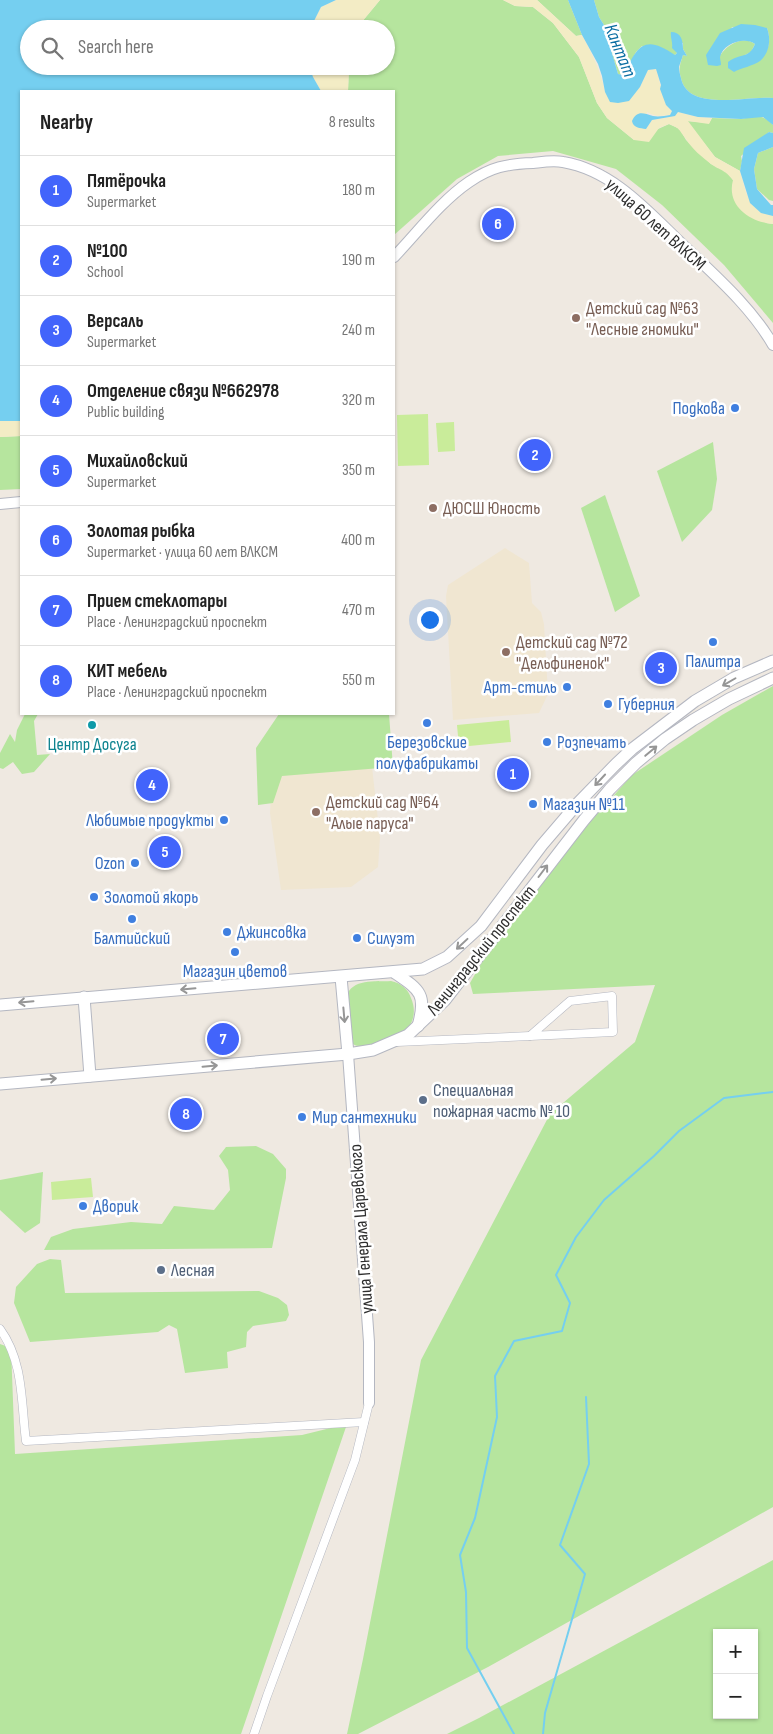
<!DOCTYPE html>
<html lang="en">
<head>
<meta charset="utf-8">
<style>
	body { margin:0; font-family:"Sofia Sans Condensed",sans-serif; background:#f6f6f6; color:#222 }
	.controls { position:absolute; right:15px; bottom:15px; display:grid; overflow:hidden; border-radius:0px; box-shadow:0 1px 4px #0004 }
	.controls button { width:45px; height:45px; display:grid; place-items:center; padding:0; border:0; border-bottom:1px solid #e0e0e0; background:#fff; color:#222; font:25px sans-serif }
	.you { position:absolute; left:429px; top:619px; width:18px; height:18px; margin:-12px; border:4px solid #fff; border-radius:50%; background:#1a73e8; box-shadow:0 0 0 8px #1a73e833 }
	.badge { display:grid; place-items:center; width:32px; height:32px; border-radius:50%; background:#4264fb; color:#fff; font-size:16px; font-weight:700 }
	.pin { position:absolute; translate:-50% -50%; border:2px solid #fff; box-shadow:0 1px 5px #0006 }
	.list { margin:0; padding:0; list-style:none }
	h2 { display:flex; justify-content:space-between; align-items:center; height:65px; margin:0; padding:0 20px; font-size:21px }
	h2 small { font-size:16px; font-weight:400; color:#767676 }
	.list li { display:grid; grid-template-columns:32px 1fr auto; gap:15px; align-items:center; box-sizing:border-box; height:70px; padding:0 20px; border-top:1px solid #e0e0e0 }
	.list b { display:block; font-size:19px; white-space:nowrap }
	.list p { margin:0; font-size:16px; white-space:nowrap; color:#767676 }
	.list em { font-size:16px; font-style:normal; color:#767676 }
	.icon { flex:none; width:28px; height:28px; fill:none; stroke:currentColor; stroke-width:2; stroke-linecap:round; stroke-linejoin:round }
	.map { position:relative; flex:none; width:773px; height:1734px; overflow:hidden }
	.search { position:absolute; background:#fff; box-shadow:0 1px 4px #0004; left:20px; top:20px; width:375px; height:55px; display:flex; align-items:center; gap:12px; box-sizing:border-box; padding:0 18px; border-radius:28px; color:#767676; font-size:19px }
	.panel { position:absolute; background:#fff; box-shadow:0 1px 4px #0004; left:20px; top:90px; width:375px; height:625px; border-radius:0px }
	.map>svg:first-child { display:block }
	.education { fill:#f0e6d1 }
	.green { fill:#b6e59e; fill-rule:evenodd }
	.sand { fill:#f3ecc5 }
	.pitch { fill:#c9ec9a }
	.water { fill:#75cff0 }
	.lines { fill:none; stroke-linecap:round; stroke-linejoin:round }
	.stream { stroke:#75cff0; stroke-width:2 }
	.minor-casing { stroke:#b4b7c1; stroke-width:9 }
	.tertiary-casing { stroke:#b4b7c1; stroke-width:12 }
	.secondary-casing { stroke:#b4b7c1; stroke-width:13 }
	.minor { stroke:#fff; stroke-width:8 }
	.tertiary { stroke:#fff; stroke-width:10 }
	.secondary { stroke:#fff; stroke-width:11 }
	.oneway { stroke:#969696 }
	.education-dot { fill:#8d6e63; stroke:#fff; stroke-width:2 }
	.shop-dot { fill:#3f7fe0; stroke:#fff; stroke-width:2 }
	.culture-dot { fill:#0f9aa8; stroke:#fff; stroke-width:2 }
	.service-dot { fill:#5c6f8a; stroke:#fff; stroke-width:2 }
	.labels { text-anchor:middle; stroke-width:5; stroke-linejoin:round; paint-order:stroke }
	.street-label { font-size:18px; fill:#2e2e2e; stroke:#fff }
	.education-label { font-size:18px; fill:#785e54; stroke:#fff; text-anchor:start }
	.shop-label { font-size:18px; fill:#366cbe; stroke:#fff; text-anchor:start }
	.culture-label { font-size:18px; fill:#0d838f; stroke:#fff }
	.service-label { font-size:18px; fill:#4e5e75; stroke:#fff; text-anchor:start }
	.water-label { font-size:19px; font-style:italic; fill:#0d6fa3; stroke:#fff }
</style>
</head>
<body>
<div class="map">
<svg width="773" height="1734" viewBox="0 0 773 1734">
	<rect width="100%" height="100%" fill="#efe9e1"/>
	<!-- education -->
	<g class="education">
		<polygon points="505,548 529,563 532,603 541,612 544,624 548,694 539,713 453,720 446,596 448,585"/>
		<polygon points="274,741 371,758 380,838 378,867 351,887 281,890 270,813"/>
	</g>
	<!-- green -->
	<g class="green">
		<polygon points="380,0 503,0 515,6 533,7 553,23 579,57 597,103 607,118 634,140 669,124 680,129 686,140 711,164 726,171 766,223 773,224 773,323 724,265 662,205 616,169 553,151 498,156 457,179 394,235 394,91 348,91 349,66 386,66 386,29 356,29"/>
		<polygon points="537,0 568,0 582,35 576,36"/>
		<path d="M594 0H773V98C749 95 688 113 681 78 680 75 679 70 680 66 680 63 682 59 683 55L687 56 683 49V43L673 41 677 53 675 55 642 46 636 52 624 75 618 74 604 25 599 17ZM732 27 767 28C773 45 766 58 750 65L745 55 751 52 755 44C743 35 726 45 720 56Z"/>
		<path d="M756 116C764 117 768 119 773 125V133L769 132 741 156 742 161 740 171 715 157 687 121 709 123 712 118 741 119Z"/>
		<polygon points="773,147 773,201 769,200 757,189 754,169 758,153"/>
		<polygon points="21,436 21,489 0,490 0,437"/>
		<polygon points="713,442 717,479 712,510 682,542 657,471"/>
		<polygon points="605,495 640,596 615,612 581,508"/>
		<polygon points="773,686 773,1507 488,1667 358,1734 347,1734 363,1659 421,1360 550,1114 635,1042 655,985 473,994 470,983 489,950 591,821 632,775 722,715"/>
		<polygon points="25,714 38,714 34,721 37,755 50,754 34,772 22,774 13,762 3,769 0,768 0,753 10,734 15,742 17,730"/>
		<polygon points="279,714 389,714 393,767 282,776 273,803 258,805 256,748"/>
		<path d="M391 981C401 983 408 989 411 998 415 1007 415 1017 410 1025 402 1036 364 1052 353 1044L346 997C352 978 375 982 391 981Z"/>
		<polygon points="256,1146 273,1154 286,1169 286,1178 272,1248 44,1250 51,1237 73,1229 131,1222 162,1224 174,1206 214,1210 230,1190 228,1170 219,1156 226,1147"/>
		<polygon points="43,1172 40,1223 25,1233 0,1210 0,1180"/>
		<polygon points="50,1259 61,1260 65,1293 259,1291 278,1298 287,1305 289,1315 286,1321 253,1326 247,1332 246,1347 227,1352 228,1368 185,1373 177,1329 169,1325 158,1332 30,1342 14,1303 16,1287 37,1264"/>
		<polygon points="0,1344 11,1348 15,1454 302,1435 347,1424 241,1734 0,1734"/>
		<path d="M773 1560V1734H447L479 1718ZM717 1633H754V1715H717Z"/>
	</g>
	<!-- sand -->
	<g class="sand">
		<polygon points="336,0 380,0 356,29 310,29 321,7"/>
		<path d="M503 0H537L576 36 582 35C592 54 601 71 605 92L640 87 648 70 656 69 666 105 672 111 670 115C662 116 655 117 647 112L646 129 652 120 669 117 678 112 698 117 712 118 709 124 688 121 715 157 740 171C747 194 747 209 773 216V224C750 222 726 206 733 180 724 169 721 171 711 164 703 158 691 148 686 139 678 129 681 129 669 124L659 128 649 142 634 140 607 118 597 103 579 57 553 23 533 7 515 6Z"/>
		<polygon points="309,66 349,66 348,91 321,91 313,77"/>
		<polygon points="0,421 21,421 21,436 0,437"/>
	</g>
	<!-- pitch -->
	<g class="pitch">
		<polygon points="428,414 429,465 398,466 397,415"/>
		<polygon points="454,422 455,451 438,452 436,423"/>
		<polygon points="509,720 511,742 459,747 457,725"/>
		<polygon points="91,1178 93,1197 52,1200 51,1182"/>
	</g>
	<!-- water -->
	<g class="water">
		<polygon points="0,0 336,0 321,7 310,29 29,29 29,66 309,66 313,77 321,91 21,91 21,421 0,421"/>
		<path d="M568 0H594L599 17 604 25 618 74 624 75C637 45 645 34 675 55L677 53 672 48C673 42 670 37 671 32 681 32 683 40 683 49L687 56 683 55C682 59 680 63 679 67 679 70 680 75 681 78 688 113 749 95 773 98V125L763 117 741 119 698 117 678 112 675 116 652 120 646 129C640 128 633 128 632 121 637 110 643 113 653 116 658 117 665 116 670 115L672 111 666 105 660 89 661 85 656 69 648 70 640 87 629 101 618 103 610 102 605 92 602 76 598 64 582 35Z"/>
		<path d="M741 24 755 25 767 28C771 38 770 53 760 61 753 66 741 68 734 72L728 68V62C740 53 749 59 755 44 745 36 723 43 720 57 720 59 721 62 721 65L717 66 708 65 706 55 720 33Z"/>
		<polygon points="769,132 773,133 773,147 758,153 754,169 757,189 771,205 773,205 773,216 761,213 750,203 740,171 744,148"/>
	</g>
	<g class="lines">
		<!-- stream -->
		<g class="stream">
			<polyline points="514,1734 467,1648 466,1592 460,1555 475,1518 497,1417 495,1376 514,1341 562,1331 570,1303 556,1275 576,1237 604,1200 654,1156 679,1131 724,1098 773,1092"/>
			<polyline points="543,1734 545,1713 585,1574 560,1545 589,1464 586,1397"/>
		</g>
		<defs>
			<g id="minor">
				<polygon points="612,996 613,1032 530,1036 570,1001"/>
				<polyline points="397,1042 530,1036"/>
				<path d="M0 1329C24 1362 21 1403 26 1441L364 1422"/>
				<polyline points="254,1734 267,1696 355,1460 369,1403"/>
			</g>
			<g id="tertiary">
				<path d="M394 257C417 233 441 201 469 182 491 167 506 164 533 163 542 162 553 160 563 162 611 170 646 209 679 241 712 273 750 305 773 345"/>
				<polyline points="0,504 21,502"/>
				<polyline points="348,1054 369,1342 369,1403"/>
			</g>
			<g id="secondary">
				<path d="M395 973C420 990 427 994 418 1026"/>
				<polyline points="341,977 348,1054"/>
				<polyline points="84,997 90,1076"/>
				<polyline points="0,1005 423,969 447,957 481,926 542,845 578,803 616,764 632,749 695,701 734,678 773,661"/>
				<polyline points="0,1084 348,1054 373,1050 408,1035 445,1000 584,820 610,789 636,763 665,739 693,720 729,699 773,678"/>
			</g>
		</defs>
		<!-- minor casing -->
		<use href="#minor" class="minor-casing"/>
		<!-- tertiary casing -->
		<use href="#tertiary" class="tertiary-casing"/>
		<!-- secondary casing -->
		<use href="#secondary" class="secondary-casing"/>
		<!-- minor -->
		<use href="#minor" class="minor"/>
		<!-- tertiary -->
		<use href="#tertiary" class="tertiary"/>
		<!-- secondary -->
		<use href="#secondary" class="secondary"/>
	</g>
	<!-- one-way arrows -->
	<defs><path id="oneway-shaft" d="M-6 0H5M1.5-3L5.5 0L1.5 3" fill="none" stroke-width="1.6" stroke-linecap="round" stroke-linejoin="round" transform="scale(1.25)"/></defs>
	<g class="oneway">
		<use href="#oneway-shaft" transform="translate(729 682) rotate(150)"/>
		<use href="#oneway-shaft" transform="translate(651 751) rotate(-40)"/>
		<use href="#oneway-shaft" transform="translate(600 780) rotate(133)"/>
		<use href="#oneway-shaft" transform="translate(543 871) rotate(-53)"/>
		<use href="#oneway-shaft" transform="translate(462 944) rotate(137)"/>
		<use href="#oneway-shaft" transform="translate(188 989) rotate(175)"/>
		<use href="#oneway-shaft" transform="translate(26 1002) rotate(175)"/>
		<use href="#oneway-shaft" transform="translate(344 1015) rotate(85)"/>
		<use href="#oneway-shaft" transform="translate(210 1066) rotate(-5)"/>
		<use href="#oneway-shaft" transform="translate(49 1079) rotate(-5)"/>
	</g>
	<!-- markers -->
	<g class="education-dot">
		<circle cx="576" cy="318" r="5"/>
		<circle cx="433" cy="508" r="5"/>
		<circle cx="506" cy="652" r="5"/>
		<circle cx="316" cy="812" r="5"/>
	</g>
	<g class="shop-dot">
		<circle cx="735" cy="408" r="5"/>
		<circle cx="713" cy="642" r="5"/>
		<circle cx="567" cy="687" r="5"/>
		<circle cx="608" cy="704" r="5"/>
		<circle cx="427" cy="723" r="5"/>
		<circle cx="547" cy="742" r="5"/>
		<circle cx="533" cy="804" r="5"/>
		<circle cx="224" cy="820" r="5"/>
		<circle cx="135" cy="863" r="5"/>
		<circle cx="94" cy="897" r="5"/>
		<circle cx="132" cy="919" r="5"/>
		<circle cx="227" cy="932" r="5"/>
		<circle cx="357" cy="938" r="5"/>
		<circle cx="235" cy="952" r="5"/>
		<circle cx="302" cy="1117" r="5"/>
		<circle cx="83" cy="1206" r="5"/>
	</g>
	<circle class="culture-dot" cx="92" cy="725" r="5"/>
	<g class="service-dot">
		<circle cx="423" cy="1100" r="5"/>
		<circle cx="161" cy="1270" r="5"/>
	</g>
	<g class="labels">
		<!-- street labels -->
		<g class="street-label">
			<text transform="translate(656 224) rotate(42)" y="6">улица 60 лет ВЛКСМ</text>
			<text transform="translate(481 950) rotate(-51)" y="6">Ленинградский проспект</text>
			<text transform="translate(361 1229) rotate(-94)" y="6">улица Генерала Царевского</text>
		</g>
		<!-- education labels -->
		<g class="education-label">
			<text x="586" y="314">Детский сад №63<tspan x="586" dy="21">"Лесные гномики"</tspan></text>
			<text x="443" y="514">ДЮСШ Юность</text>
			<text x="516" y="648">Детский сад №72<tspan x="516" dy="21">"Дельфиненок"</tspan></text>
			<text x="326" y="808">Детский сад №64<tspan x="326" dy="21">"Алые паруса"</tspan></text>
		</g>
		<!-- shop labels -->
		<g class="shop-label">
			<text x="725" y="414" text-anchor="end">Подкова</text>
			<text x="713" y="667" text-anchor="middle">Палитра</text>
			<text x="557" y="693" text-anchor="end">Арт-стиль</text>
			<text x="618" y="710">Губерния</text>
			<text x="427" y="748" text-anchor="middle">Березовские<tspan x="427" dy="21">полуфабрикаты</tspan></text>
			<text x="557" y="748">Розпечать</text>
			<text x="543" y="810">Магазин №11</text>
			<text x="214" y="826" text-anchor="end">Любимые продукты</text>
			<text x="125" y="869" text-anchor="end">Ozon</text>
			<text x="104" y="903">Золотой якорь</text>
			<text x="237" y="938">Джинсовка</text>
			<text x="132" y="944" text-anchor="middle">Балтийский</text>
			<text x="367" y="944">Силуэт</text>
			<text x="235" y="977" text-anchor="middle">Магазин цветов</text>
			<text x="312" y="1123">Мир сантехники</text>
			<text x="93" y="1212">Дворик</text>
		</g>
		<!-- culture labels -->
		<g class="culture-label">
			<text x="92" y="750">Центр Досуга</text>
		</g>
		<!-- service labels -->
		<g class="service-label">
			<text x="433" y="1096">Специальная<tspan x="433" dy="21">пожарная часть № 10</tspan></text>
			<text x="171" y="1276">Лесная</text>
		</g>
		<!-- water labels -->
		<g class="water-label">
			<text transform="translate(621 50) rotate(68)" y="7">Кантат</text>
		</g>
	</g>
</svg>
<div class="controls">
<button>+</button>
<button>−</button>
</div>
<div class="you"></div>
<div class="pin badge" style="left:513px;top:774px">1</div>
<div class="pin badge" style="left:535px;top:455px">2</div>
<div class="pin badge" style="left:661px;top:668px">3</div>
<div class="pin badge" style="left:152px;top:785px">4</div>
<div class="pin badge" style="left:165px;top:852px">5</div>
<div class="pin badge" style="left:498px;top:224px">6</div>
<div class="pin badge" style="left:223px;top:1039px">7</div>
<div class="pin badge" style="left:186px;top:1114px">8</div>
<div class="search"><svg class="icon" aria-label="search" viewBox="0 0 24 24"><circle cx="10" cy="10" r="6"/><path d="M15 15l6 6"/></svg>Search here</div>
<section class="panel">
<h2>Nearby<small>8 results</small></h2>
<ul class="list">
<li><span class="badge">1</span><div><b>Пятёрочка</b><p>Supermarket</p></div><em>180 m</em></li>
<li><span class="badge">2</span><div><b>№100</b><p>School</p></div><em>190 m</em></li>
<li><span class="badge">3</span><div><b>Версаль</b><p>Supermarket</p></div><em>240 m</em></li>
<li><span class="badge">4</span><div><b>Отделение связи №662978</b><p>Public building</p></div><em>320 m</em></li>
<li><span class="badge">5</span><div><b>Михайловский</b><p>Supermarket</p></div><em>350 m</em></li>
<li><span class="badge">6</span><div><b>Золотая рыбка</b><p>Supermarket · улица 60 лет ВЛКСМ</p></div><em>400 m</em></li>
<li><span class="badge">7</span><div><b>Прием стеклотары</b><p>Place · Ленинградский проспект</p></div><em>470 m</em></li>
<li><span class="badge">8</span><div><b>КИТ мебель</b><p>Place · Ленинградский проспект</p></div><em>550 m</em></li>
</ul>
</section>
</div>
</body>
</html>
